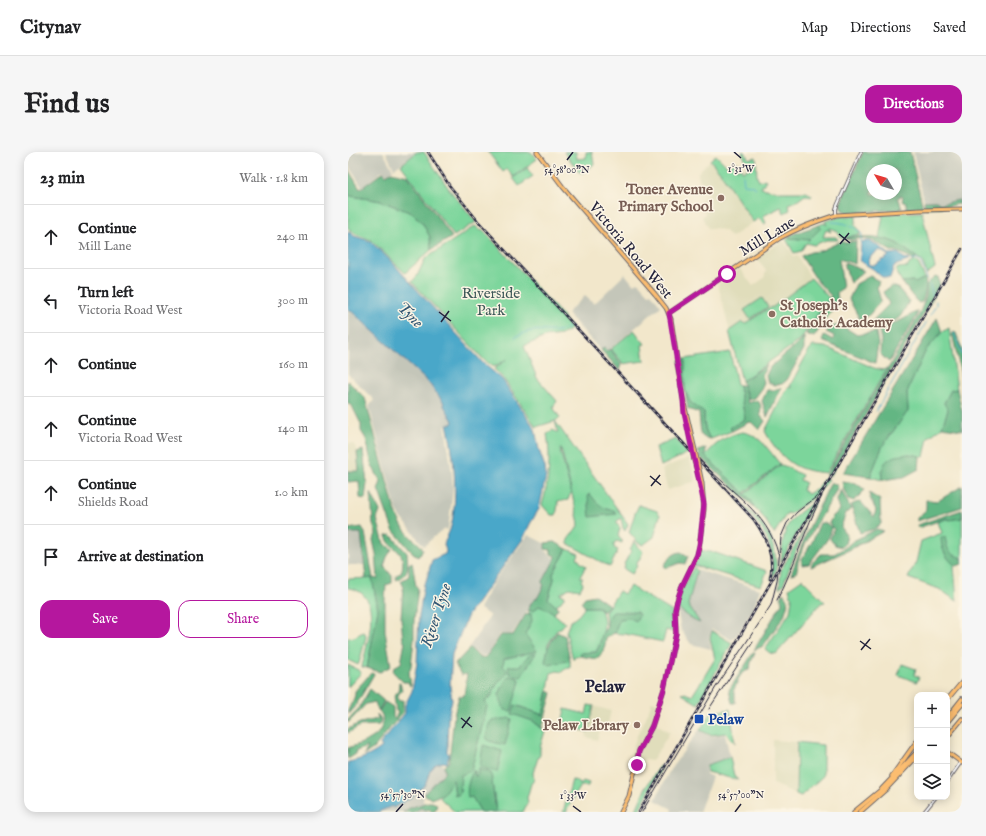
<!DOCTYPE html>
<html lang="en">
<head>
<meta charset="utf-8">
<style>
	body { margin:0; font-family:"IM FELL English",serif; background:#f6f6f6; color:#202124 }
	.controls { position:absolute; right:12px; bottom:12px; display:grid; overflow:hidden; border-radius:8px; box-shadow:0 2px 10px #0003 }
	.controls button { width:36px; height:36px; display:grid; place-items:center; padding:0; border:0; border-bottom:1px solid #e0e0e0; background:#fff; color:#202124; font:20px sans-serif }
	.compass { position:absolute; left:518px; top:12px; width:36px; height:36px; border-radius:50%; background:#fff; box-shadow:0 2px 10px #0003; rotate:308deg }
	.stop { position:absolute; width:12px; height:12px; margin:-9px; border:3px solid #b5179e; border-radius:50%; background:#fff }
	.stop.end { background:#b5179e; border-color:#fff; box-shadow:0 1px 4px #0008 }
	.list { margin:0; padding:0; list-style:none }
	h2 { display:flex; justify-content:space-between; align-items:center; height:52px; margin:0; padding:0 16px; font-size:17px }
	h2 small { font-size:13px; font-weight:400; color:#757577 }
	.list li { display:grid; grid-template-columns:26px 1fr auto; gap:12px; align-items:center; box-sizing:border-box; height:64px; padding:0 16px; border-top:1px solid #e0e0e0 }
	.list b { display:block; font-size:15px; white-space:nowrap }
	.list p { margin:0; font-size:13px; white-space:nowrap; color:#757577 }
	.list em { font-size:13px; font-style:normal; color:#757577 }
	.actions { display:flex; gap:8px; padding:12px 16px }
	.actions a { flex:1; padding:9px 0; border:1px solid #b5179e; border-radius:12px; text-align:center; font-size:14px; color:#b5179e }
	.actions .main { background:#b5179e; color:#fff }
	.icon { flex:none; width:22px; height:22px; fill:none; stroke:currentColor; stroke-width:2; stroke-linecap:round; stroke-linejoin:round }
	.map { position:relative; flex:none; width:614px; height:660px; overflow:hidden; border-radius:12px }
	header { display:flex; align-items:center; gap:24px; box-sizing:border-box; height:56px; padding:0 20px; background:#fff; border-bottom:1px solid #e0e0e0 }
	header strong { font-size:19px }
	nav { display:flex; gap:22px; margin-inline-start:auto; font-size:14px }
	.intro { display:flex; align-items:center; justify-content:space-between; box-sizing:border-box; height:96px; padding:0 24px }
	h1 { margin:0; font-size:28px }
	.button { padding:10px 18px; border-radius:12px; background:#b5179e; color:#fff; font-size:14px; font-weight:700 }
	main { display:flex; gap:24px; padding:0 24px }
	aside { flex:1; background:#fff; border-radius:12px; box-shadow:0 2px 10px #0003 }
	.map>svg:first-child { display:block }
	.built { fill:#e0ddbb }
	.industrial { fill:#c4c6b9 }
	.green { fill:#7bd59b; stroke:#4e7c6b; fill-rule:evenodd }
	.forest { fill:#64b683; stroke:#436c5f; fill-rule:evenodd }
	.water { fill:#4aa7c9; stroke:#366482; fill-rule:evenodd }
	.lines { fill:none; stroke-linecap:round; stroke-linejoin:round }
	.stream { stroke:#4aa7c9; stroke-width:1 }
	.minor-casing { stroke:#6b676d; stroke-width:4 }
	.major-casing { stroke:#6b676d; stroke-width:5 }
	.highway-casing { stroke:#6b676d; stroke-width:5.5 }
	.minor { stroke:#fff; stroke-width:2 }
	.major { stroke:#fcbd6f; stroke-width:3 }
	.highway { stroke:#fcbd6f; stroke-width:3.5 }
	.tram { stroke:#22223b; stroke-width:1 }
	.rail-casing { stroke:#22223b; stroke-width:2.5 }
	.rail { stroke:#fcf5e5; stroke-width:1; stroke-dasharray:3; stroke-linecap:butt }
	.major-bridge-casing { stroke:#6b676d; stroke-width:5; stroke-linecap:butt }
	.major-bridge { stroke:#fcbd6f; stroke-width:3 }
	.route { stroke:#b5179e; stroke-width:5 }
	.ticks { fill:none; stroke:#22223b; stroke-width:1.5 }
	.education-dot { fill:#8d6e63; stroke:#fcf5e5; stroke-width:1.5 }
	.transit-dot { fill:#1a4fb4; stroke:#fcf5e5; stroke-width:1.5 }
	.labels { text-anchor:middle; stroke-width:3; stroke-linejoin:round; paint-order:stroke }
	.education-label { font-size:15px; font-weight:bold; fill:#785e54; stroke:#fcf5e5; text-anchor:end }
	.street-label { font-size:15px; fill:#22223b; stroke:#fcf5e5 }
	.park-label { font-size:15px; fill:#3d5858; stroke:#fcf5e5 }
	.transit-label { font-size:15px; font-weight:bold; fill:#164399; stroke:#fcf5e5; text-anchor:start }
	.water-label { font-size:16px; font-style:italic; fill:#325774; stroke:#fcf5e5 }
	.quarter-label { font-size:17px; font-weight:bold; fill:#22223b; stroke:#fcf5e5 }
	.ticks-label { font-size:10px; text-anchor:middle; fill:#22223b; stroke:#fcf5e5; stroke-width:3; stroke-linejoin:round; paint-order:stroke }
</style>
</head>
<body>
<header>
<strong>Citynav</strong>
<nav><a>Map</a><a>Directions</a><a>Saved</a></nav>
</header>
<div class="intro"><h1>Find us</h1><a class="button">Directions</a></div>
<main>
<aside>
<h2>23 min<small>Walk · 1.8 km</small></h2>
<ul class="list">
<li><svg class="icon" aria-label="ahead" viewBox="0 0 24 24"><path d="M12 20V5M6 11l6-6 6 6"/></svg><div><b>Continue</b><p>Mill Lane</p></div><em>240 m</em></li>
<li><svg class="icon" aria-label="left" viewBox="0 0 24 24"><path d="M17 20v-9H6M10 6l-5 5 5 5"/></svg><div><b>Turn left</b><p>Victoria Road West</p></div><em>300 m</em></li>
<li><svg class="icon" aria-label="ahead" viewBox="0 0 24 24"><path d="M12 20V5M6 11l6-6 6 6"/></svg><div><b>Continue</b></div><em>160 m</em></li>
<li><svg class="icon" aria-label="ahead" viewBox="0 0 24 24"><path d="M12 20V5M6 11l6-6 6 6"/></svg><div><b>Continue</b><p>Victoria Road West</p></div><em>140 m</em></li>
<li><svg class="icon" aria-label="ahead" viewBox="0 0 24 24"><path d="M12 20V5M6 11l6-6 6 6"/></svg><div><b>Continue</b><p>Shields Road</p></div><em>1.0 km</em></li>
<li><svg class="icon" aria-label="arrive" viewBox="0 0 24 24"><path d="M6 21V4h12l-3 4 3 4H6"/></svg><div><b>Arrive at destination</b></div></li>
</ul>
<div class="actions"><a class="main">Save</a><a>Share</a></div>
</aside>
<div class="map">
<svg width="614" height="660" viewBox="0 0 614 660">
	<rect width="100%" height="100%" fill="#fcf5e5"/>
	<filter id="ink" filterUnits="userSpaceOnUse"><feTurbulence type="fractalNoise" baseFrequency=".025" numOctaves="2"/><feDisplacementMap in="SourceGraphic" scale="8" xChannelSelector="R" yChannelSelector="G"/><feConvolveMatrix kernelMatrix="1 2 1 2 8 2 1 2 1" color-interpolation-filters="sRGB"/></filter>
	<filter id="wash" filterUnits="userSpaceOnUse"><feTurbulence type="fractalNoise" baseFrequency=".012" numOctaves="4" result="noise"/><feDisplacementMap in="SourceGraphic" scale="16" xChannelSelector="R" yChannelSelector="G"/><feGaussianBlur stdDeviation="0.9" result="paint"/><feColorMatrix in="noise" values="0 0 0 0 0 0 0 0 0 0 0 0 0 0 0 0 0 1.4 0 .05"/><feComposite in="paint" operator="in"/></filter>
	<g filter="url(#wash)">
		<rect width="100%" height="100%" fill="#f2e7cb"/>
		<!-- built -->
		<g class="built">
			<polygon points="362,9 372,20 405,70 384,85 382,84 377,79 368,76 364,77 360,76 354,65 357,62 355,53 352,53 352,49 361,42 360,39 358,34 351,27 350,21 353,17"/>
			<polygon points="435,88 446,104 449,104 463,126 481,146 452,188 394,229 370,132 392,117 405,134 416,126 418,119 409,106"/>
			<polygon points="0,291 5,291 9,298 11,319 0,319"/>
			<polygon points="341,306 348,329 320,338 314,318 317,315"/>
			<polygon points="304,549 314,553 307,571 322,580 304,609 281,606 290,581 297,568"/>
			<polygon points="246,554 263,559 260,571 256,577 253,577 249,588 238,585"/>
			<polygon points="425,588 449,590 448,642 425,632"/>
		</g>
		<!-- industrial -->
		<g class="industrial">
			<polygon points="0,0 35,0 45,18 38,22 34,19 14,35 0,13"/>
			<polygon points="38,0 69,0 46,17"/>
			<polygon points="565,0 614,0 614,51 596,54 586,50 576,49"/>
			<polygon points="277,122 285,132 290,130 301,142 303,141 313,154 256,202 219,161 237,144 246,152"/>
			<polygon points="0,157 80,230 96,251 95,252 105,269 104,272 102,273 101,271 97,273 104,323 105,337 100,378 97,377 87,384 76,394 71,388 50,361 47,353 21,254 26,248 0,222"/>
			<polygon points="0,381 13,381 16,413 0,413"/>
			<polygon points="180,383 196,391 197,398 207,407 194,430 197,433 190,445 183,451 180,458 164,482 152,482 139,503 132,504 121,495 142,464 131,456 147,428"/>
			<polygon points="346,417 412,437 406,454 393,478 384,488 364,477 361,486 363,497 343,492 333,478 329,456"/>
			<polygon points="351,578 362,584 377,582 382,605 358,613 358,622 364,625 351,660 323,660 324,657 307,648 322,618"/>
			<polygon points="94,611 98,620 76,642 75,649 81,660 30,660 44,654 45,655 62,646 77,633 82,619 88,612"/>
		</g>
		<!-- green -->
		<g class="green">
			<polygon points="69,0 76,0 101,37 128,70 106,84 53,13"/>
			<polygon points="140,0 183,0 189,7 165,25 159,17 155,20"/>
			<polygon points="216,0 228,0 229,7 238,6 238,0 244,0 246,12 236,21 231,20"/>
			<polygon points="394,0 396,0 401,7 408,5 409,25 411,29 417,27 418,28 413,36 432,40 458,40 464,43 463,45 457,43 449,49 440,52 442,58 436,61 433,55 415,64 418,71 416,72 411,66 405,70 372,20 362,8 368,3 379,14 388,10 389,11 387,13 389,17 393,15 394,19 401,17"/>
			<polygon points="179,16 185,24 171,34 165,26"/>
			<polygon points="0,41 3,44 33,49 64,61 74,70 82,85 83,98 57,121 23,88 7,82 0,76"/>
			<polygon points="574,60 587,116 579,122 574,109 547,90 531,86 535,64 533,64 533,62"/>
			<path d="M495 64H508V71L506 72 511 77 512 83H507L494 87C491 80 488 77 481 76L483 80 478 78 475 85H488L490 88H478L466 93 458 91 453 99 446 101 438 87 442 83V86L461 87 472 76 471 73 476 71 479 73 477 69Z"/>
			<path d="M127 74 132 78 134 77 214 163 221 173 225 176 213 183 197 185 176 194 189 226 209 249 205 255 212 266 207 269 280 372 277 379 275 376 273 366 268 370 272 376 270 384 274 389V391L269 389 266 391V396L270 398 262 415 219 391C221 382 228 382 231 371L213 296 212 298 223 340 220 348 209 350 210 352 208 363H203L194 353C201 330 203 306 199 282L205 278 210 281 207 269 188 275 155 226 146 217 159 207 146 215 137 209 64 130 69 124 77 107Z"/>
			<polygon points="567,109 570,111 577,126 567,131 565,129 554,130 548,119 550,116 560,115 561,112"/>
			<polygon points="463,126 481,146 452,188 394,229 381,179 394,170 397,172 421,156 425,155"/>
			<polygon points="414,146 420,155 402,167 396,158"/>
			<polygon points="601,176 609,237 603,238 596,251 600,258 594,275 580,286 576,305 561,302 533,318 534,328 522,325 535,293 560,259 559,240 578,198 594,180"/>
			<polygon points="286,178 297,192 294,193 296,209 274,212 274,210 263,197"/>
			<path d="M465 194 478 195 526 216 535 218 539 216 478 321C472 320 465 320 459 318 440 314 425 295 417 279L438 238 441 235 444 236V235L442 234 461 198Z"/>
			<path d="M382 200 389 232 391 233 397 267 383 275 384 279 363 287C356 280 356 271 356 261 352 258 347 255 343 251 333 239 336 220 337 207Z"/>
			<path d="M394 280C412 282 421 299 432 312L396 341 357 304C368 291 377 284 394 280Z"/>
			<polygon points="328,287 340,301 313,314 308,295"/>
			<path d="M432 313C438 313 448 321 454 323L452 328 458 331 454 338 460 342 470 336 476 326 481 327 468 344 442 362 439 361 426 382 416 366 406 355 403 348 397 342Z"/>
			<path d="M388 346 411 368 423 386 427 402 429 417 423 428C429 389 412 373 388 346Z"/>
			<path d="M468 348 433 410C436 371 437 371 468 348Z"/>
			<polygon points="291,353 309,359 312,363 306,385 295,393 290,391 281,380 287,361"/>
			<polygon points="614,361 614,412 606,414 609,449 591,437 560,426 568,410 573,389 594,381 590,370"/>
			<polygon points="457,376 435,433 431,436 433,418"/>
			<polygon points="286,389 295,400 291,408 290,408 288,413 289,414 284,422 276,417 277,413 276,412 283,399 282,398"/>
			<polygon points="219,397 231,402 229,406 231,408 232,410 238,414 232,425 235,426 233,428 235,432 232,438 221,436 212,442 217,444 213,450 209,452 210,456 200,448 206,427 205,422"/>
			<polygon points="351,398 368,401 419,419 413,434 345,413"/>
			<polygon points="346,415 349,418 340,453 352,471 347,469 329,456 334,437"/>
			<path d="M24 426 30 457 19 516 14 515C19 490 37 441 0 436V427Z"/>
			<polygon points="454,427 477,450 473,451 428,502 422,501 417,497 442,460 444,447 441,436"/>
			<polygon points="282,434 323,459 325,462 326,480 318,478 315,490 277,482 259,481 257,460 271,439 276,442"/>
			<path d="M191 454 203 459 217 471 213 476 208 479 199 494 200 495 199 500 201 513 222 508V515L218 516 214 520 209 519 203 521 195 563 167 553 164 561 185 569 197 579 192 596V603L190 606 185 621 186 628 183 632 179 646 180 650 175 660H148L143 621 131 617 129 624H127V619L124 644 133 660H107L92 646 105 627 107 643 112 636 113 622 123 618 139 554 137 549 143 545 150 530 157 524 155 514 156 507 177 482 183 462H180L182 458 185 459ZM161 524 169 525 172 529 162 559 151 543 157 529Z"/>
			<path d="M237 455H251C260 468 255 487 248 500L233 501 232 504H227L225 507 218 480 222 470 231 463Z"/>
			<polygon points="364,479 384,491 350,552 334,542 337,541 344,544 367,507 362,486"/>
			<polygon points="15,480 17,481 18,485 11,511 10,513 0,508 0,486 6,485"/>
			<polygon points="554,512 568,517 566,523 571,525 569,530 550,523"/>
			<polygon points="0,513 12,519 13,521 0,535"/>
			<polygon points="240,553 246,554 240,580 214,572 217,557 238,562"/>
			<polygon points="382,557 387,591 378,581 362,583 352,578 363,561"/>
			<polygon points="449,590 475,593 475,624 453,644 448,642"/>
			<polygon points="382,605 386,624 390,628 359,620 359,613"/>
			<polygon points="312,614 314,615 290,660 287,660 298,635"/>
			<polygon points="224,628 230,629 232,633 235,629 241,631 240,634 233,634 219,657 219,660 215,660"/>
		</g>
		<!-- forest -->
		<g class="forest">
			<path d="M515 0H562L575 56 559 57 558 51 554 49 555 45 553 44 549 46 552 50 553 55H554L553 57 501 61 494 58 492 52ZM524 18H548V42H524Z"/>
			<polygon points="0,17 12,37 35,20 38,23 43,20 60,24 104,85 83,98 82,85 74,70 64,61 33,49 3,44 0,42"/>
			<polygon points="611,48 612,53 610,52 598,55 577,56 576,49 588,49 593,52"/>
			<polygon points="471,73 473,76 461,88 441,86 442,83"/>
			<polygon points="507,84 537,87 547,90 568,105 568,106 566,107 548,99 543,99 526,89 515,86 503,88 496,87"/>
			<polygon points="494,89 497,91 508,89 507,112 491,107 495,136 489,140 490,149 466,185 458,182 483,144 470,130 453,104 463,100 472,99"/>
			<polygon points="496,111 507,115 516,119 502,131"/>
			<polygon points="522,124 531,129 529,135 533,149 521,163 512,168 501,147 508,132"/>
			<polygon points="587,124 590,125 592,134 483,323 478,324 571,163 578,144 578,133"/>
			<path d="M577 126C579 131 577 144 574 150L571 151C566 148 559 136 554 130L565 129 567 131Z"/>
			<path d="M544 134 550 136 561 149C550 171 549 171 525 168L541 152 535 140Z"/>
			<path d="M570 159 568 165 541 210 532 202 533 188 530 174 532 171C550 174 555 166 570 159Z"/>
			<polygon points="589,166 594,180 578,198 559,240 560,259 535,293 522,325 495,321"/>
			<polygon points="493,173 509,183 528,180 530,192 527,211 474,189 476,183 485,188 486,184 478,180 483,175"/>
			<polygon points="606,180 608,181 614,198 614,227 604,181"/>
			<polygon points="456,184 456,197 439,228 434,232 426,233 420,230 418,224 422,215 453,189"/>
			<polygon points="256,196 259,199 262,197 273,211 272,219 253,198"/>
			<path d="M337 207V237L342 250 356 261C356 271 356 280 363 287L357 286 353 283 351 261 340 257 331 208Z"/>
			<polygon points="419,213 414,223 416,230 413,238 407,246 400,248 394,229"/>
			<path d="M0 229 17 246 46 355C50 366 53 375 62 384 66 389 73 392 75 398L70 405 63 399 45 378 30 337 33 330 24 314 18 287 13 279V272L5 256 0 251Z"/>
			<path d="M391 233H395L400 251 409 248C414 252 413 257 412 263L417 269 411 278 403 270 399 271 384 279 382 276 397 267Z"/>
			<polygon points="434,235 419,265 414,249 419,238 427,238"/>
			<polygon points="609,237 614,260 614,278 594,275 600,258 596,251 603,238"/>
			<polygon points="358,296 357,304 403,348 406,355 353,306 350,299"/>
			<polygon points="15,298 19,331 17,347 12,346 11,329 0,330 0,319 11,319 9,300"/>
			<path d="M561 302 572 304 571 317 556 325 534 328C532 307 543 304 561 302Z"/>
			<polygon points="494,329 508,331 517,338 506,349 500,347 495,336"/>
			<path d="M483 330 490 334C479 359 461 380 451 406 449 411 450 416 448 421L443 422 458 382Z"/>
			<polygon points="614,334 614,355 569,369 569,366 578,358 578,348 590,349"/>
			<polygon points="493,337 503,357 498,361 493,375 499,383 497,392 493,395 487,393 482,387 486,377 481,371 485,364 492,358 489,348"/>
			<polygon points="23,341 32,359 29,367 36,392 44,397 39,405 36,414 44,424 44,431 38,433 37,447 37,479 43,514 32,520 19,516 30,457 24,426 18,427 13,381 0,381 0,377 14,375 17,381 25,426 30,427 28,402 25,388 28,382 25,372"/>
			<polygon points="521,341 532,348 533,372 526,377 512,381 503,353 512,349 526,365 528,358 522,346"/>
			<path d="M242 342C248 350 256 359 266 358L268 362 242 365 240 343Z"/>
			<polygon points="614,358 614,366 601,368 599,366 570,376 569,373"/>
			<polygon points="472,371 478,371 484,376 481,385 461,412 454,413 454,407 464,390"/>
			<polygon points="529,377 536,379 501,398 463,415 464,411 473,402 486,402 498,395 505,389"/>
			<path d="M43 383 59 401C60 415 62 421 48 428V423L53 421C61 397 42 399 38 384Z"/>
			<path d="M593 385H597C600 399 600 401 614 406V412L608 414C598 407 593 397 593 385Z"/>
			<polygon points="207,390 219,397 205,422 206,427 200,447 210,456 206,462 203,459 191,454 185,459 180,458 183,451 190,445 196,433 194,431 207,407 207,404 203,402 203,398 197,397 197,391"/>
			<path d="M333 400 340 404 337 412 332 411 318 416 316 414C320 407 325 401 333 400Z"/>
			<polygon points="64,410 68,434 70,436 66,469 66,488 63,514 61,520 63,534 62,534 60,530 55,530 45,520 46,515 53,511 57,490 55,489 53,466 55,433 53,429 61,424 61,412"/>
			<polygon points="435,441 440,448 439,454 436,464 415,494 406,498 434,451 433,446"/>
			<polygon points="247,443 261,453 255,460 251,455 237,455 233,450 237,445"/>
			<path d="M265 460H289L291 463 288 469 282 466 272 467 268 476V480L258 486C257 496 256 501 248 507L232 504 233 501 248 500 251 494 254 482 259 474V467Z"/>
			<path d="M178 462H183L184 469 177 482 189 499 156 507 155 514 159 518C157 526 154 525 150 531 144 538 146 543 137 549L139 554 123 619 113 623 112 636 113 639 111 643H107L105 628 95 642 83 647 76 642 97 620 96 614 101 610 106 563 111 544H116L119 522 113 523 107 512 122 496 132 506 138 505 153 483H165Z"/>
			<polygon points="209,480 217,484 222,508 201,513 197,510 200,495"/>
			<path d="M188 501 173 525 161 521 160 514H172C177 507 180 502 188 501Z"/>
			<path d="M405 501H407L403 510 402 517C389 523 391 527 385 540L387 541V551H384L381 538Z"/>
			<path d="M23 521 26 522 8 553 0 562C0 553 8 548 7 539Z"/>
			<polygon points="161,524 168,525 172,529 163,559 156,558 151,543 157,529"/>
			<path d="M51 531H52L54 538 50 543V548H55V560L26 596 16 603 20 595 8 599V602L0 607V596C11 592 34 586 34 571 35 566 35 563 31 559L37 550 45 555V565L47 567 50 560 48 559 46 543 50 540Z"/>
			<polygon points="22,537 36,549 30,559 27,550 18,552 0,571 0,568 11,556"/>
			<polygon points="200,539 204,541 194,576 185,569 164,562 167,553 195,563"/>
			<polygon points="29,562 33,567 31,573 12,574 0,581 0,577 12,571 30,567"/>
			<polygon points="162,566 164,567 157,593 141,589 138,585 141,572 143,569"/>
			<polygon points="135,593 154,599 149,620 132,615"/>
			<path d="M131 617 143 621 148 660H133L124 645 120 646C118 636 121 626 126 618L127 624H129Z"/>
			<polygon points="80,650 84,650 89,652 88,657 84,659 81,656 77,658 73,656 65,660 55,660 62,656"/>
		</g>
		<!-- water -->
		<g class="water">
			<path d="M0 79 6 84 22 89 44 110 135 211 154 227 187 277 191 298 197 315 198 324 191 357 182 372 175 387 120 463 104 502 102 534 104 548 100 565 99 600 101 602 99 611 95 610 88 612 82 619 77 633 62 646 45 656 44 654 30 660H0V610C12 608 24 603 34 595L32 592 57 561V553L64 539 69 511 71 463 76 432 78 429 84 408 97 402 98 399 96 392C98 387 100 382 102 378 111 349 106 301 99 272H104L105 269 95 252 96 251 80 230 0 156Z"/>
			<path d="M521 89 528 92 541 102 550 101 556 106 562 108 546 114 542 126C533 127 531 122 525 117 521 115 517 112 513 110L512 106 513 90ZM532 98 541 104 527 113H522L520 111 523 104Z"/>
		</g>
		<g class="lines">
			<!-- stream -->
			<g class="stream">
				<polyline points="395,23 396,32 403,33 408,36"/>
				<path d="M484 70C495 70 507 74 514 82L513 90"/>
				<polyline points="562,108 569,107 572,109 580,128"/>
				<polyline points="581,130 585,144"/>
				<polyline points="606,181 614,203"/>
				<path d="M167 185C172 183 178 180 183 179 196 177 209 183 221 175"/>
				<polyline points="528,259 588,153 588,149"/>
			</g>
		</g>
	</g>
	<g filter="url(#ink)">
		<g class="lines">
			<defs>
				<g id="minor">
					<polyline points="488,63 488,57 489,54 513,0"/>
					<polyline points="599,630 613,610"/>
					<polyline points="576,660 588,645"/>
				</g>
				<g id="major">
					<polyline points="189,0 215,35 307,142 318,156 323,167 335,247 347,298"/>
					<path d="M321 161 432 86C450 76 469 69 488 63L572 58 614 57"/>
					<polyline points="336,254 343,292"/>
					<polyline points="346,308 353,333"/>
					<polyline points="599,548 614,530"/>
					<polyline points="599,600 614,611"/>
					<polyline points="273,660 281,644 286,622 290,613 289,611 290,611 289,606 291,599 304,574 316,537 328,481 327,458 329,449 334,434 349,403 351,396 356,357 354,331 350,312"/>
				</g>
				<g id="highway">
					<polyline points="599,566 614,547"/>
					<polyline points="599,570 614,552"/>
					<polyline points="599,585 614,567"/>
					<polyline points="544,624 569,589"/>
					<polyline points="506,660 534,637 569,600"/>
					<polyline points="512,660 537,638 569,604"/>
				</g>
			</defs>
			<!-- minor casing -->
			<use href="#minor" class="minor-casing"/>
			<!-- major casing -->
			<use href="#major" class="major-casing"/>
			<!-- highway casing -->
			<use href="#highway" class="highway-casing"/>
			<!-- minor -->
			<use href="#minor" class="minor"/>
			<!-- major -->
			<use href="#major" class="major"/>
			<!-- highway -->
			<use href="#highway" class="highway"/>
			<!-- tram -->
			<g class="tram">
				<path d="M288 238C311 263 333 288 357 313 383 340 420 362 430 401"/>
				<path d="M429 448C447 414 456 378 474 344"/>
				<polyline points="361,557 405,490"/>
				<polyline points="294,660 368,535 414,467 423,453 429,429 433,385 439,371 449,360 467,346 480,331"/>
			</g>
			<defs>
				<g id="rail">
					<path d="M80 0 101 33 130 69 406 368C419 386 427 405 422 427"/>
					<polyline points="291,660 614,97"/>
				</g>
			</defs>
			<!-- rail casing -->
			<use href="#rail" class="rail-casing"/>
			<!-- rail -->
			<use href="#rail" class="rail"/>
			<defs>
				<g id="major-bridge">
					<polyline points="343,292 346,308"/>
					<polyline points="347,298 350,312"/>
				</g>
			</defs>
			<!-- major-bridge casing -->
			<use href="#major-bridge" class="major-bridge-casing"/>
			<!-- major-bridge -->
			<use href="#major-bridge" class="major-bridge"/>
		</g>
	</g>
	<g class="lines" filter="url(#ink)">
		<!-- route -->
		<polyline class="route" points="289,613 291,599 304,574 316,537 328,481 327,458 329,449 334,434 349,403 352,389 356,352 336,261 335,247 321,161 379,122"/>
	</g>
	<!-- ticks -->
	<path class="ticks" d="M386 0 393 6M219 8 225 0M491 82 502 91M492 92 501 81M91 160 103 169M93 170 101 159M302 324 313 333M303 334 312 323M512 489 523 497M513 498 522 487M113 566 124 575M114 576 122 565M225 654 233 660M48 660 55 652M387 660 393 652"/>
	<!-- markers -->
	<g class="education-dot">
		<circle cx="373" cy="46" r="4"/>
		<circle cx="424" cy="162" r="4"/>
		<circle cx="289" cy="573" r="4"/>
	</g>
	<rect class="transit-dot" x="346" y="562" width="10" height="10" rx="2"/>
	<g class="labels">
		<!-- education labels -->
		<g class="education-label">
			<text x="365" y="42">Toner Avenue<tspan x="365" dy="17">Primary School</tspan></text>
			<text x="432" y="158" text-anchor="start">St Joseph's<tspan x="432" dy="17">Catholic Academy</tspan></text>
			<text x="281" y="578">Pelaw Library</text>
		</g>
		<!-- street labels -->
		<g class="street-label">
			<text transform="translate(419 84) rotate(-31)" y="5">Mill Lane</text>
			<text transform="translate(283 98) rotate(50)" y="5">Victoria Road West</text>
		</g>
		<!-- park labels -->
		<g class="park-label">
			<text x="143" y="146">Riverside<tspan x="143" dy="17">Park</tspan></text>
		</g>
		<!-- transit labels -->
		<g class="transit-label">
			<text x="360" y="572">Pelaw</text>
		</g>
		<!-- water labels -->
		<g class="water-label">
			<text transform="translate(63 162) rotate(45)" y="6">Tyne</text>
			<text transform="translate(87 463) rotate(-72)" y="6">River Tyne</text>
		</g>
		<!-- quarter labels -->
		<g class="quarter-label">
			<text x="257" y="540">Pelaw</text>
		</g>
	</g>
	<g class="ticks-label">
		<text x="393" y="20">1°31'W</text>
		<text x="219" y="21">54°58'00"N</text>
		<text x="55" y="646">54°57'30"N</text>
		<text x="393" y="646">54°57'00"N</text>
		<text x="225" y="647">1°33'W</text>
	</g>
</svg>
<div class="controls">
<button>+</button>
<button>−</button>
<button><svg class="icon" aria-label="layers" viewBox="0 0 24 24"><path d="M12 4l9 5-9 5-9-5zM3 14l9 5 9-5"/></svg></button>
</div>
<svg class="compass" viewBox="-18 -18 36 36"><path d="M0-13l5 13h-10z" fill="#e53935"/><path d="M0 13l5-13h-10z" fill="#757577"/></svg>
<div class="stop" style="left:379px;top:122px"></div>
<div class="stop end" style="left:289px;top:613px"></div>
</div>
</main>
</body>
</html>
